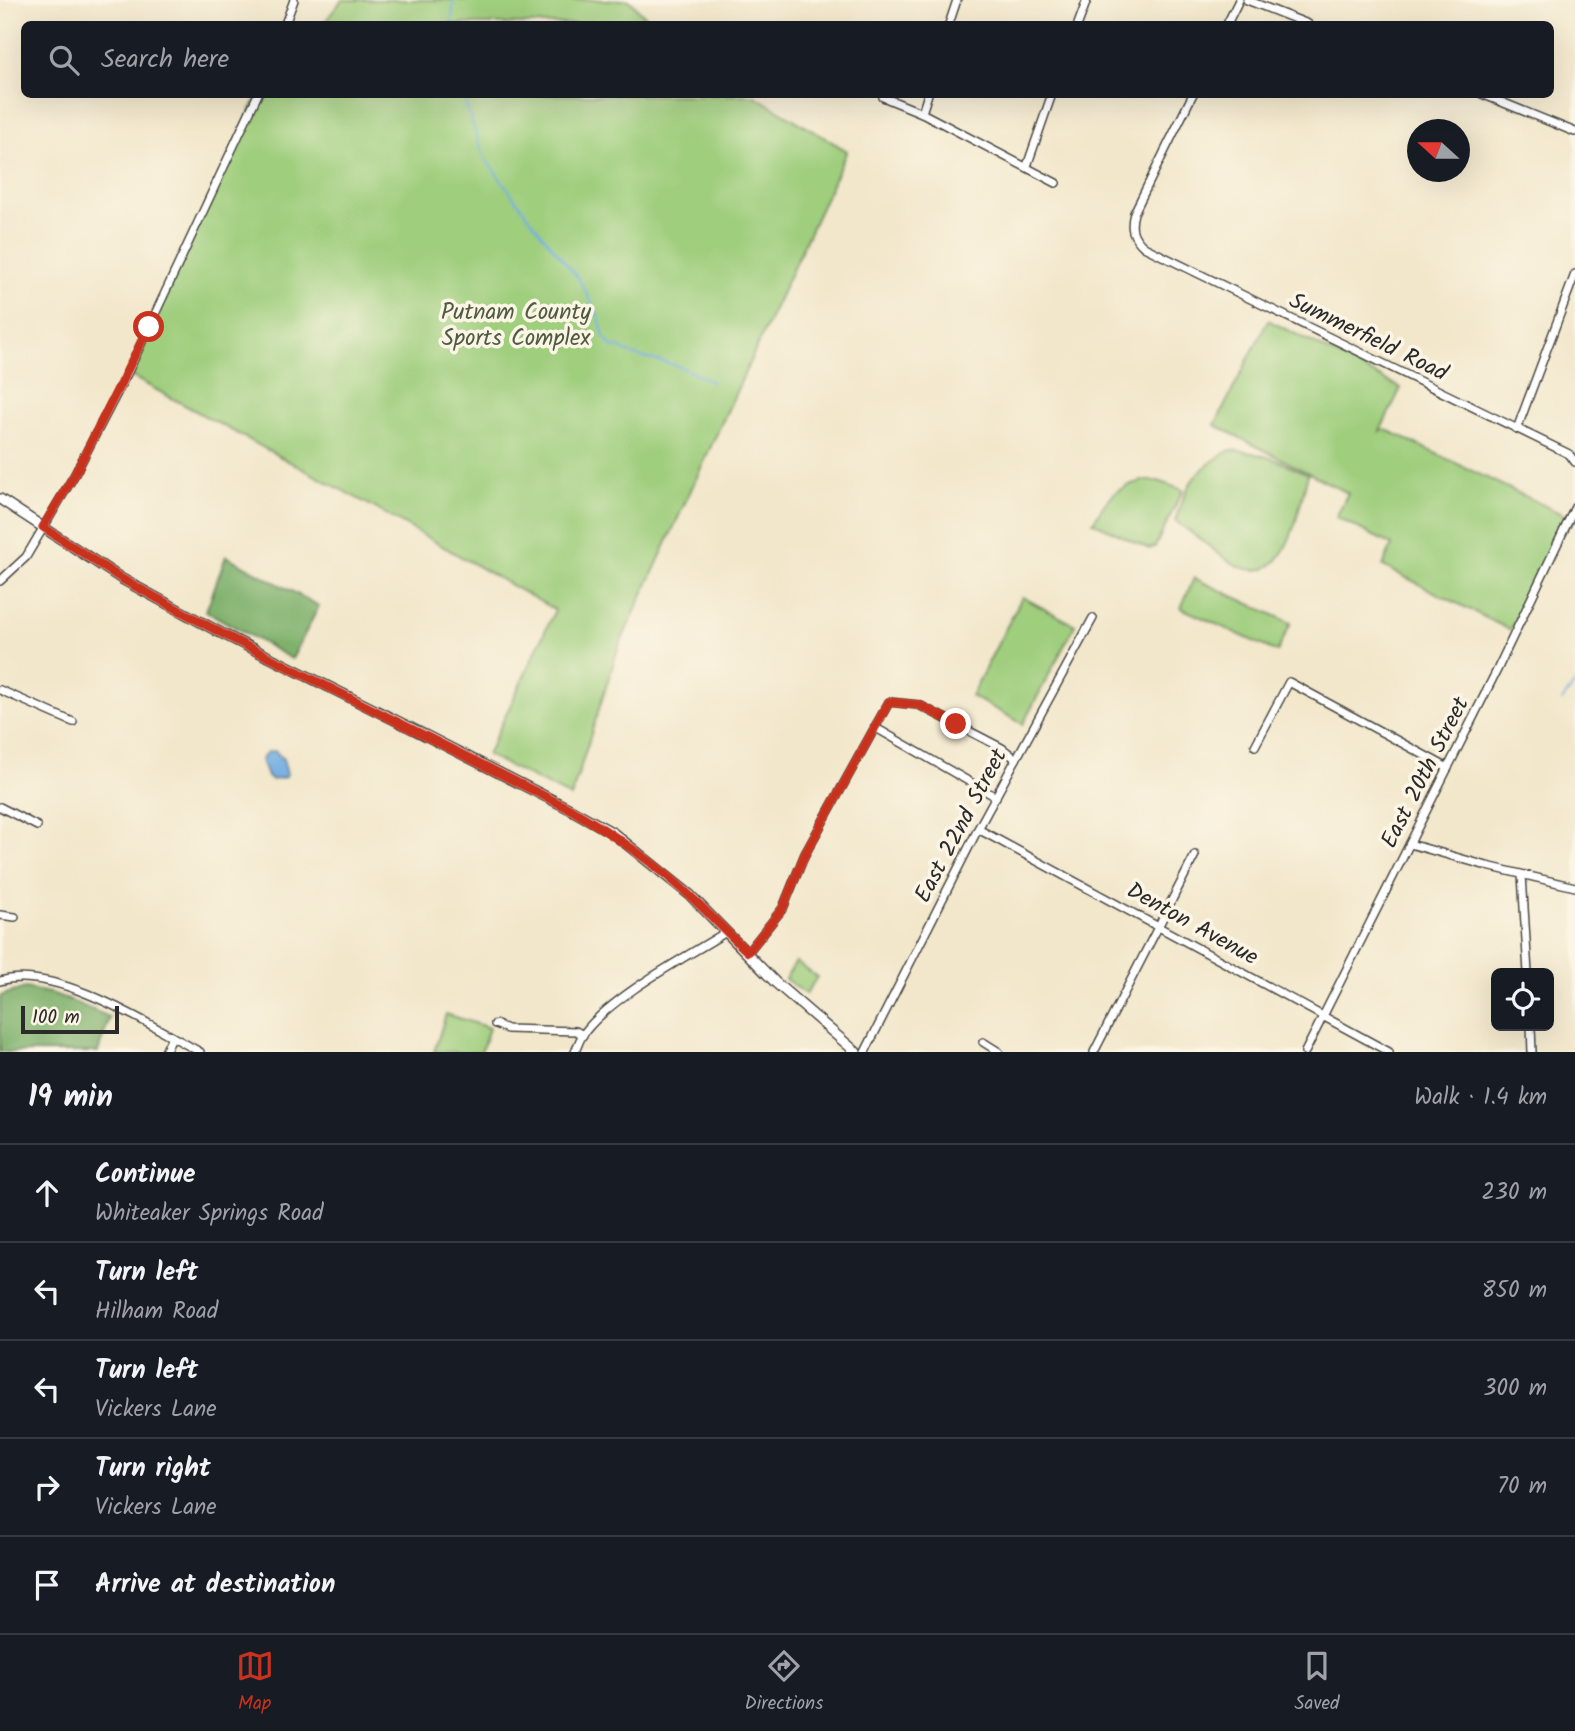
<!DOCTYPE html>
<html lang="en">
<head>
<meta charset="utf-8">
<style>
	body { margin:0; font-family:Kalam,sans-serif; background:#20242c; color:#f1f3f6 }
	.controls { position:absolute; right:21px; bottom:21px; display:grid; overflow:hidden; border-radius:10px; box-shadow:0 7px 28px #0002 }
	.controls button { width:63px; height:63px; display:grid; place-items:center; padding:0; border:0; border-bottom:2px solid #363941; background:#171b24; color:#f1f3f6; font:35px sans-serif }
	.compass { position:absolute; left:1407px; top:119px; width:63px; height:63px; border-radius:50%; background:#171b24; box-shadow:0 7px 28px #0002; rotate:291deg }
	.scale { position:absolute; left:21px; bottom:18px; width:98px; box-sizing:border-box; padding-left:7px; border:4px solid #2b2b2b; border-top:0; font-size:19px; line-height:24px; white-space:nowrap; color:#2b2b2b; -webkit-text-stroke:5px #fcf5e5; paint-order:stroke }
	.stop { position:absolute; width:21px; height:21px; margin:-16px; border:5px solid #c8321e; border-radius:50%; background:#fff }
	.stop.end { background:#c8321e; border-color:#fff; box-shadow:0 2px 7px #0008 }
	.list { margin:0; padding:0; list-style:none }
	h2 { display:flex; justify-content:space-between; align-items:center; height:91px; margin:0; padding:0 28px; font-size:30px }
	h2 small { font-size:23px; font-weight:400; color:#9ea1a6 }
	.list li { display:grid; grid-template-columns:46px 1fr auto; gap:21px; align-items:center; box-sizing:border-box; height:98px; padding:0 28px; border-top:2px solid #363941 }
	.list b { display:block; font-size:26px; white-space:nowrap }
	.list p { margin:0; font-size:23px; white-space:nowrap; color:#9ea1a6 }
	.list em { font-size:23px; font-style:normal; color:#9ea1a6 }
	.icon { flex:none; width:38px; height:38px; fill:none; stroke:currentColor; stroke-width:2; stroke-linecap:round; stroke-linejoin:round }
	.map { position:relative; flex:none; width:1575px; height:1052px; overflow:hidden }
	.search { position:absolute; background:#171b24; box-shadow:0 7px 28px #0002; left:21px; right:21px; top:21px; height:77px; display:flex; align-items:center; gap:18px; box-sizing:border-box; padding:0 24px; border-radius:10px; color:#9ea1a6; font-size:26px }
	.sheet { height:581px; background:#171b24 }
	nav { display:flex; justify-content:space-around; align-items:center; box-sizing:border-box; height:98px; border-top:2px solid #363941; background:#171b24; font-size:19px; color:#9ea1a6 }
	nav a { display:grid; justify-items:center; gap:4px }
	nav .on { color:#c8321e }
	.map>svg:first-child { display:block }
	.green { fill:#9fce7d; stroke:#657c54; stroke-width:2 }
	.forest { fill:#7fb16c; stroke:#556e4c; stroke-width:2 }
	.water { fill:#70ace2; stroke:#4e6c86; stroke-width:2 }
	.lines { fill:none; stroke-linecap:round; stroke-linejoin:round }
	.stream { stroke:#70ace2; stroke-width:2 }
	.minor-casing { stroke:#494743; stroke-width:10 }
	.major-casing { stroke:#494743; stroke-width:12 }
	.minor { stroke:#fff; stroke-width:7 }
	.major { stroke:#fff; stroke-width:9 }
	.route { stroke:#c8321e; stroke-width:9 }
	.labels { text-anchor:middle; stroke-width:7; stroke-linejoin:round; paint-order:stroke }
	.park-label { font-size:23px; fill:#4e5c44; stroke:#fcf5e5 }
	.street-label { font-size:23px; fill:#2b2b2b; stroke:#fcf5e5 }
</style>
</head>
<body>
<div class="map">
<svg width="1575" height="1052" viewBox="0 0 1575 1052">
	<rect width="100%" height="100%" fill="#fcf5e5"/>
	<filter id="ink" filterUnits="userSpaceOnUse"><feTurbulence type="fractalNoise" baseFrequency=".0143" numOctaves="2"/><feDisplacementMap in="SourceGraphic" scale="14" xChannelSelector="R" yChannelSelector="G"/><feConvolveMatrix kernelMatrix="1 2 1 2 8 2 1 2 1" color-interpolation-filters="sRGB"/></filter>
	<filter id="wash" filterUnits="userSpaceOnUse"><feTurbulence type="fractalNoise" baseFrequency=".00686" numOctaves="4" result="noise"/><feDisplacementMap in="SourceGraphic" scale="28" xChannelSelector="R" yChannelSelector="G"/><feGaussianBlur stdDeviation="1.57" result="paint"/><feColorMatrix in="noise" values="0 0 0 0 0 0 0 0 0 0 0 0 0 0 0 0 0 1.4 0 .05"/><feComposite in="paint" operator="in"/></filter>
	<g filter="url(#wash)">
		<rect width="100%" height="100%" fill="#f2e7cb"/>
		<!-- green -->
		<g class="green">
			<polygon points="342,0 629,0 653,24 323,24"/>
			<polygon points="258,95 753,95 847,151 619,646 571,797 487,755 555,610 375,508 127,374"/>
			<polygon points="1268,320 1401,388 1380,431 1385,429 1566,516 1510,630 1383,566 1392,545 1336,517 1348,493 1215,425"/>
			<path d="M1230 450C1261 452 1280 461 1308 474 1296 517 1286 603 1223 557 1207 545 1191 532 1175 521 1189 480 1193 472 1230 450Z"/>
			<path d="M1142 481H1158L1183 490 1155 547 1149 549 1093 522C1107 498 1114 488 1142 481Z"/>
			<polygon points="1194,578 1291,623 1277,652 1181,608"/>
			<polygon points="1022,597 1075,625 1023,724 971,696"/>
			<polygon points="796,962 817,977 806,994 785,979"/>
			<polygon points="446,1014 489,1028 481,1052 434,1052"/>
		</g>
		<!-- forest -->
		<g class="forest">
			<polygon points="226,556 319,606 292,659 206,611"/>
			<polygon points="25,988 54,994 110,1017 98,1052 0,1052 0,996"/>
		</g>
		<!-- water -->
		<polygon class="water" points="275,751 283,759 287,774 285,777 273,780 267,777 261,760 267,752"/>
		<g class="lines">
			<!-- stream -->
			<g class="stream">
				<polyline points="451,24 454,0"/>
				<path d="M462 94 484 157 541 233 579 279 599 317 604 337 613 348 618 347C637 359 650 358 671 364 685 368 698 375 712 382"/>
				<polyline points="1562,701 1575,683"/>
			</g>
		</g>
	</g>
	<g filter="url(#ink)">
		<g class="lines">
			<defs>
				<g id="minor">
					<polyline points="1247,0 1308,24"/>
					<polyline points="285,24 294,0"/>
					<polyline points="949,24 957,0"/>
					<polyline points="1078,24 1087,0"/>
					<polyline points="1227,24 1239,0"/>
					<path d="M1193 94 1134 213C1130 228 1132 236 1144 247L1569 454 1575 462"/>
					<polyline points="1482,94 1575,132"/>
					<polyline points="883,97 922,113 1056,183"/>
					<polyline points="922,113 928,94"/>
					<polyline points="1027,166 1052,94"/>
					<polyline points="1517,429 1575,274"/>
					<polyline points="0,581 26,557 75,474 127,374 258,94"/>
					<polyline points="0,690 73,722"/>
					<polyline points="876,728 996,797"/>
					<polyline points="1255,746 1289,682 1448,768"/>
					<polyline points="0,807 37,826"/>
					<polyline points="978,829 1389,1052"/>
					<polyline points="1410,844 1487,866 1575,887"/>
					<polyline points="1522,875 1528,973"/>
					<polyline points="0,915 15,917"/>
					<polyline points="748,952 783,908 805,854 889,702 919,705 1002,748 1016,759"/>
					<path d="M0 981C56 964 151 1026 200 1052"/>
					<polyline points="495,1024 507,1029 576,1031 583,1035"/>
					<polyline points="1531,1026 1532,1052"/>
					<polyline points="983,1042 999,1052"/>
					<polyline points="165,1052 172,1037"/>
					<path d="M575 1052C578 1045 580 1038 584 1033 613 995 685 958 726 932"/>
					<polyline points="865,1052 978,829 1093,618"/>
					<polyline points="1094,1052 1195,855"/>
					<polyline points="1305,1052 1497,670 1575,507"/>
				</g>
				<polyline id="major" points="0,499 122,579 221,633 413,729 570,809 613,833 690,895 776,983 856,1052"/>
			</defs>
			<!-- minor casing -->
			<use href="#minor" class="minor-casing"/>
			<!-- major casing -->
			<use href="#major" class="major-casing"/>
			<!-- minor -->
			<use href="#minor" class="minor"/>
			<!-- major -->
			<use href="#major" class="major"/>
		</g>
	</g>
	<g class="lines" filter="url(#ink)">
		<!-- route -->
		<path class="route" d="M149 327 75 474 43 527 122 579 221 633 570 809C613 834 653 861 689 895 709 913 728 934 748 952L783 908 805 854 889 702 919 705 956 724"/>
	</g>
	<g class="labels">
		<!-- park labels -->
		<g class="park-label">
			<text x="516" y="319">Putnam County<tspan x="516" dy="26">Sports Complex</tspan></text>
		</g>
		<!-- street labels -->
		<g class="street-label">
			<text transform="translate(1369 336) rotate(26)" y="8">Summerfield Road</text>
			<text transform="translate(1424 772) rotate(-63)" y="8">East 20th Street</text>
			<text transform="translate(960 825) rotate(-62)" y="8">East 22nd Street</text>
			<text transform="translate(1193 923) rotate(29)" y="8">Denton Avenue</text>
		</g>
	</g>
</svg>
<div class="controls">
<button><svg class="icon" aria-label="locate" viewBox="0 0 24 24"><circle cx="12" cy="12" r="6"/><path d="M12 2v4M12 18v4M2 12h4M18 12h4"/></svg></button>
</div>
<svg class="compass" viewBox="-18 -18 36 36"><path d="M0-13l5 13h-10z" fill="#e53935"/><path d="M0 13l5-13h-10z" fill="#9ea1a6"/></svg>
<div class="scale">100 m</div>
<div class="stop" style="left:149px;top:327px"></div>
<div class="stop end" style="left:956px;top:724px"></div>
<div class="search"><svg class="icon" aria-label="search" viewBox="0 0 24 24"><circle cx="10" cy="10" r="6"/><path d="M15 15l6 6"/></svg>Search here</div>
</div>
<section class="sheet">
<h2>19 min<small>Walk · 1.4 km</small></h2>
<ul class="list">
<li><svg class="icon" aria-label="ahead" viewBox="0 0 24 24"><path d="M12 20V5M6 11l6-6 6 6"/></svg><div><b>Continue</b><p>Whiteaker Springs Road</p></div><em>230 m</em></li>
<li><svg class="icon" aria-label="left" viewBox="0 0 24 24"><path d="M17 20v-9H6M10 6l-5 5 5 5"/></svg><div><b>Turn left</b><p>Hilham Road</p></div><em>850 m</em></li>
<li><svg class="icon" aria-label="left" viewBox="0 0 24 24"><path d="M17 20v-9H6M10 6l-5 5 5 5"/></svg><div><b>Turn left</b><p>Vickers Lane</p></div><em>300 m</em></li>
<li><svg class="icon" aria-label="right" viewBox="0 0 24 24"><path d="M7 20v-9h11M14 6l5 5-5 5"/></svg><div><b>Turn right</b><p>Vickers Lane</p></div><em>70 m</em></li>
<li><svg class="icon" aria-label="arrive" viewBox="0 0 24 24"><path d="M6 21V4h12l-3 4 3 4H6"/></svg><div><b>Arrive at destination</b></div></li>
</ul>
</section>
<nav>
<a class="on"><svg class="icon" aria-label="map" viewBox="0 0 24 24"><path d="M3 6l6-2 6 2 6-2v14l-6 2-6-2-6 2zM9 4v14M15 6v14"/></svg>Map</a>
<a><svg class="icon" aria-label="directions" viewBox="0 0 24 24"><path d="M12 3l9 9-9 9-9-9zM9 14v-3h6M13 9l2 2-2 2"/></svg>Directions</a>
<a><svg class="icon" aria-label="saved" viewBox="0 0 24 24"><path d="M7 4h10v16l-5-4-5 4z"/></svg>Saved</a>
</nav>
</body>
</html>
